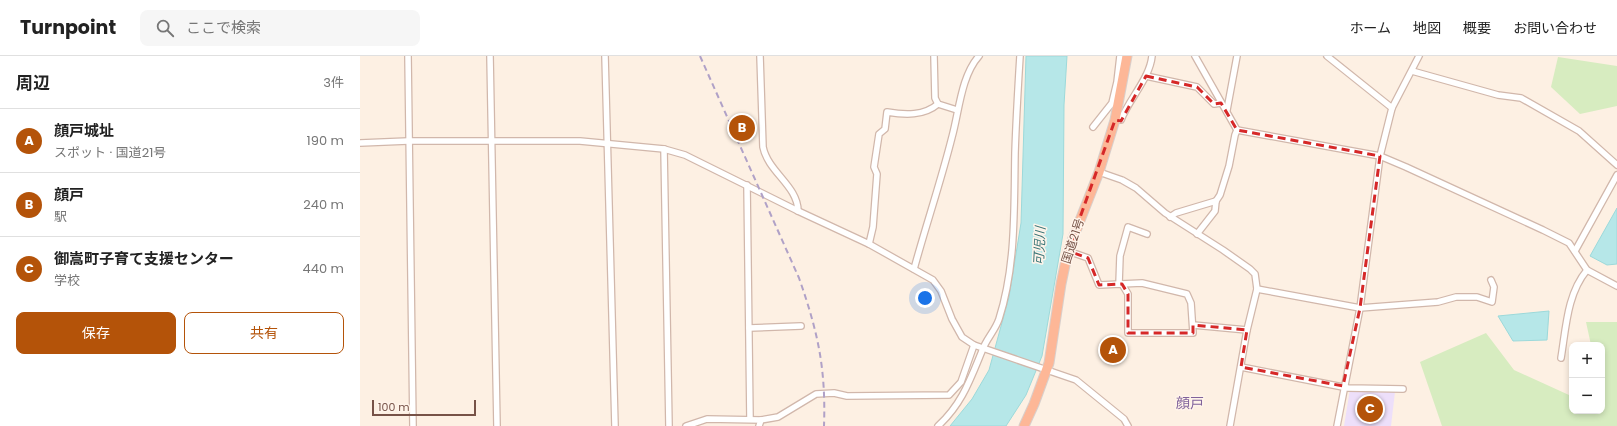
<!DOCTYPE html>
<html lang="ja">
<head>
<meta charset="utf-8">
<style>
	body { margin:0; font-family:Poppins,"Noto Sans JP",sans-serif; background:#f6f6f6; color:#222 }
	.controls { position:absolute; right:12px; bottom:12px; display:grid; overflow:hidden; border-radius:8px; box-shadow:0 2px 6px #0003 }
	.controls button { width:36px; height:36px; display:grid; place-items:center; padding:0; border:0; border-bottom:1px solid #e0e0e0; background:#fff; color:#222; font:20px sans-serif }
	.scale { position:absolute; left:12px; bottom:10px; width:104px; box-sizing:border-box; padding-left:4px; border:2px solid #775247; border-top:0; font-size:11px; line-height:14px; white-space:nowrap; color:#775247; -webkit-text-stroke:3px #fff4ea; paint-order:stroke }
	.you { position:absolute; left:565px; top:242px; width:14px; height:14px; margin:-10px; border:3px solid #fff; border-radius:50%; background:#1a73e8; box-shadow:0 0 0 6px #1a73e833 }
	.badge { display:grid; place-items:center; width:26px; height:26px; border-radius:50%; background:#b45309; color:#fff; font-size:13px; font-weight:700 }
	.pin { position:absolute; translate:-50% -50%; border:2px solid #fff; box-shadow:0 1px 4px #0006 }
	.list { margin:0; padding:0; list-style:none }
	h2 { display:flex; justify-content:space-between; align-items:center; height:52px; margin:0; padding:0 16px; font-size:17px }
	h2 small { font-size:13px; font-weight:400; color:#767676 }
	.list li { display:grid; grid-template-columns:26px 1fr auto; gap:12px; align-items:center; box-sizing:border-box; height:64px; padding:0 16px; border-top:1px solid #e0e0e0 }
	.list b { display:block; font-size:15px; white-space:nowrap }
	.list p { margin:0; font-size:13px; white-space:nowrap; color:#767676 }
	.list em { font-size:13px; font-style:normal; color:#767676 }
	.actions { display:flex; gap:8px; padding:12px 16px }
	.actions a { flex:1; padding:9px 0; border:1px solid #b45309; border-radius:8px; text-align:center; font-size:14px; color:#b45309 }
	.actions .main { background:#b45309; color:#fff }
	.icon { flex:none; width:22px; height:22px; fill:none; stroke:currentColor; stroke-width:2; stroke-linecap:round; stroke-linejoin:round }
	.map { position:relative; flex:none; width:1257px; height:370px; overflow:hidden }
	header { display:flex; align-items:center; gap:24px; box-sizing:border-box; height:56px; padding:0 20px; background:#fff; border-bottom:1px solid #e0e0e0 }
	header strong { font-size:19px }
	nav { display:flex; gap:22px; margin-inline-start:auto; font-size:14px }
	.search { width:280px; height:36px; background:#f6f6f6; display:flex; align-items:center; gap:10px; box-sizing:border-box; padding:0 14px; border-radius:8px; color:#767676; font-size:15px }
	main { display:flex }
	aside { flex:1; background:#fff }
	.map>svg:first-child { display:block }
	.education { fill:#eddffa }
	.green { fill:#d7ecc0 }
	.water { fill:#b6e7e8; stroke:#9cd9da }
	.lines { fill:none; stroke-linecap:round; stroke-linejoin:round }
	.minor-casing { stroke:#d1b7ab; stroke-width:8 }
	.trunk-casing { stroke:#d9cfcb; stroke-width:11 }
	.minor { stroke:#fff; stroke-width:5.5 }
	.trunk { stroke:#fdb797; stroke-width:9 }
	.rail { stroke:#b0a1c7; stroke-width:2; stroke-dasharray:6 4; stroke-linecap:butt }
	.marked { fill:none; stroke:#d62828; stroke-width:3; stroke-dasharray:8 5; stroke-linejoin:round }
	.labels { text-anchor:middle; stroke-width:3; stroke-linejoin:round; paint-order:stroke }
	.street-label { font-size:12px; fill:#775247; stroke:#fff4ea }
	.water-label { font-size:13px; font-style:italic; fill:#387476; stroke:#fff4ea }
	.quarter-label { font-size:14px; fill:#80629b; stroke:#fff4ea }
</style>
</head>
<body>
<header>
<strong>Turnpoint</strong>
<div class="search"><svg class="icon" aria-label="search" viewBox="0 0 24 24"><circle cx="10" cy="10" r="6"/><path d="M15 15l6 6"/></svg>ここで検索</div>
<nav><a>ホーム</a><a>地図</a><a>概要</a><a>お問い合わせ</a></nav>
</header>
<main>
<aside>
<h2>周辺<small>3件</small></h2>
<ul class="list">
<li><span class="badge">A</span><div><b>顔戸城址</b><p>スポット · 国道21号</p></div><em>190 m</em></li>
<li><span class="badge">B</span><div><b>顔戸</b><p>駅</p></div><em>240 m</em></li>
<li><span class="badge">C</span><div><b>御嵩町子育て支援センター</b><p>学校</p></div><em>440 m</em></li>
</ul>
<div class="actions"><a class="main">保存</a><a>共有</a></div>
</aside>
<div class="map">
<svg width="1257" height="370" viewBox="0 0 1257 370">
	<rect width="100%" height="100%" fill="#fdf0e3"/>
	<!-- education -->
	<polygon class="education" points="990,333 1035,336 1031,370 984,370"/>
	<!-- green -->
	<g class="green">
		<polygon points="1198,1 1257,10 1257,50 1220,58 1191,31"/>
		<polygon points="1226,266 1257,266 1257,370 1082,370 1060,306 1126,277 1154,314 1209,339 1212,337 1212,355 1242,355 1242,289 1231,289"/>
	</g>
	<!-- water -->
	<g class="water">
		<polygon points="666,0 707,0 704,49 703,178 682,300 666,339 646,370 590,370 612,343 629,314 649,241 661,167"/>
		<polygon points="1257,152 1257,208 1247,209 1230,200"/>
		<polygon points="1189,255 1187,284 1153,285 1138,260"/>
	</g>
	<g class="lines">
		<defs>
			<g id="minor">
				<polyline points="48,0 53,370"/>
				<polyline points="130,0 137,370"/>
				<polyline points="245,0 255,370"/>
				<path d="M400 0 403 91C408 116 438 130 438 155"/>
				<polyline points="574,0 575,42 578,48 597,54"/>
				<polyline points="835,0 877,74"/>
				<polyline points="967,0 1032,52"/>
				<polyline points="1052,15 1138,39 1161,42 1219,75 1257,109"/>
				<polyline points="786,20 837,31 854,48 861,47"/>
				<polyline points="867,54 877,0"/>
				<path d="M755 64H761C769 43 790 22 792 0"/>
				<polyline points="733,71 752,47 757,26 760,0"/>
				<polyline points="877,74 1020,100 1046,111 1183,174 1209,187 1227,214 1257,230"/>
				<polyline points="0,87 48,85 220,85 304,93 325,99 438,155 509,188 573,224 581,235 592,263 602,281 614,289 716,324 764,363 768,370"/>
				<polyline points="304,93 309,370"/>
				<polyline points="739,116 762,124 776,132 805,157 863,194 890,213 895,218 897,233 887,274 870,370"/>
				<polyline points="387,129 390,363"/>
				<polyline points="810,161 816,157 856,145"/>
				<polyline points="837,178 855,155 856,145 860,139 869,110 875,79 877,74"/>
				<path d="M509 188 513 171 517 118 514 111 519 78 525 73 527 56C545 59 564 60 578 48"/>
				<polyline points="708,195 728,202 739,229 782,227 827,238 831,247 833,277 768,277 768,238 762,228"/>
				<polyline points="1215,195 1257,119"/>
				<path d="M554 213C566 169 581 125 592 81 599 56 601 20 619 0"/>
				<polyline points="759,228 760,200 768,171 787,178"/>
				<polyline points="897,233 1000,252 1078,246 1096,241 1117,241 1132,246 1134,231 1131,224"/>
				<polyline points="833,269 887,274"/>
				<polyline points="389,272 441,270"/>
				<path d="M1201 302C1206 272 1207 238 1227 214"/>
				<polyline points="881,311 988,332 1043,333"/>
				<polyline points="326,370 347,363 401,364 418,361 456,338 474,337 487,340 589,339 601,326 614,289"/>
				<polyline points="399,370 401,364"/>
				<path d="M578 370C602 348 610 324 622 295 626 283 635 275 639 263 656 210 654 152 655 97 656 65 658 32 660 0"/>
				<polyline points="977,370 1000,252 1020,100 1032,52 1059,0"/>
			</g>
			<polyline id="trunk" points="664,370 674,348 689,307 701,228 708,195 739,116 755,64 767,0"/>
		</defs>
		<!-- minor casing -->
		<use href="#minor" class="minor-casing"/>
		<!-- trunk casing -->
		<use href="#trunk" class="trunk-casing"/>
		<!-- minor -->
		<use href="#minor" class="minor"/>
		<!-- trunk -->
		<use href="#trunk" class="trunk"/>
		<!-- rail -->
		<path class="rail" d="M340 0 439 222C458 276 466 313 464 370"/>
	</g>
	<!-- marked area -->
	<path class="marked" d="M786 20 837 31 854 48 861 47 877 74 1020 100 1000 252 983 330 881 311 887 274 833 269V277H768V238L762 228 739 229 728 202 708 195 755 64 761 65Z"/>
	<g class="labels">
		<!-- street labels -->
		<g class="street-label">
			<text transform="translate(713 185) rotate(-72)" y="4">国道21号</text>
		</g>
		<!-- water labels -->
		<g class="water-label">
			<text transform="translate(679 190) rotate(-87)" y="5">可児川</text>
		</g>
		<!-- quarter labels -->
		<g class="quarter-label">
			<text x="830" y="352">顔戸</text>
		</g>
	</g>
</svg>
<div class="controls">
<button>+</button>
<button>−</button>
</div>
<div class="scale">100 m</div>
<div class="you"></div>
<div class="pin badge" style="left:753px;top:294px">A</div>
<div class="pin badge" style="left:382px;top:72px">B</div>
<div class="pin badge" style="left:1010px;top:353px">C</div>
</div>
</main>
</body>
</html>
